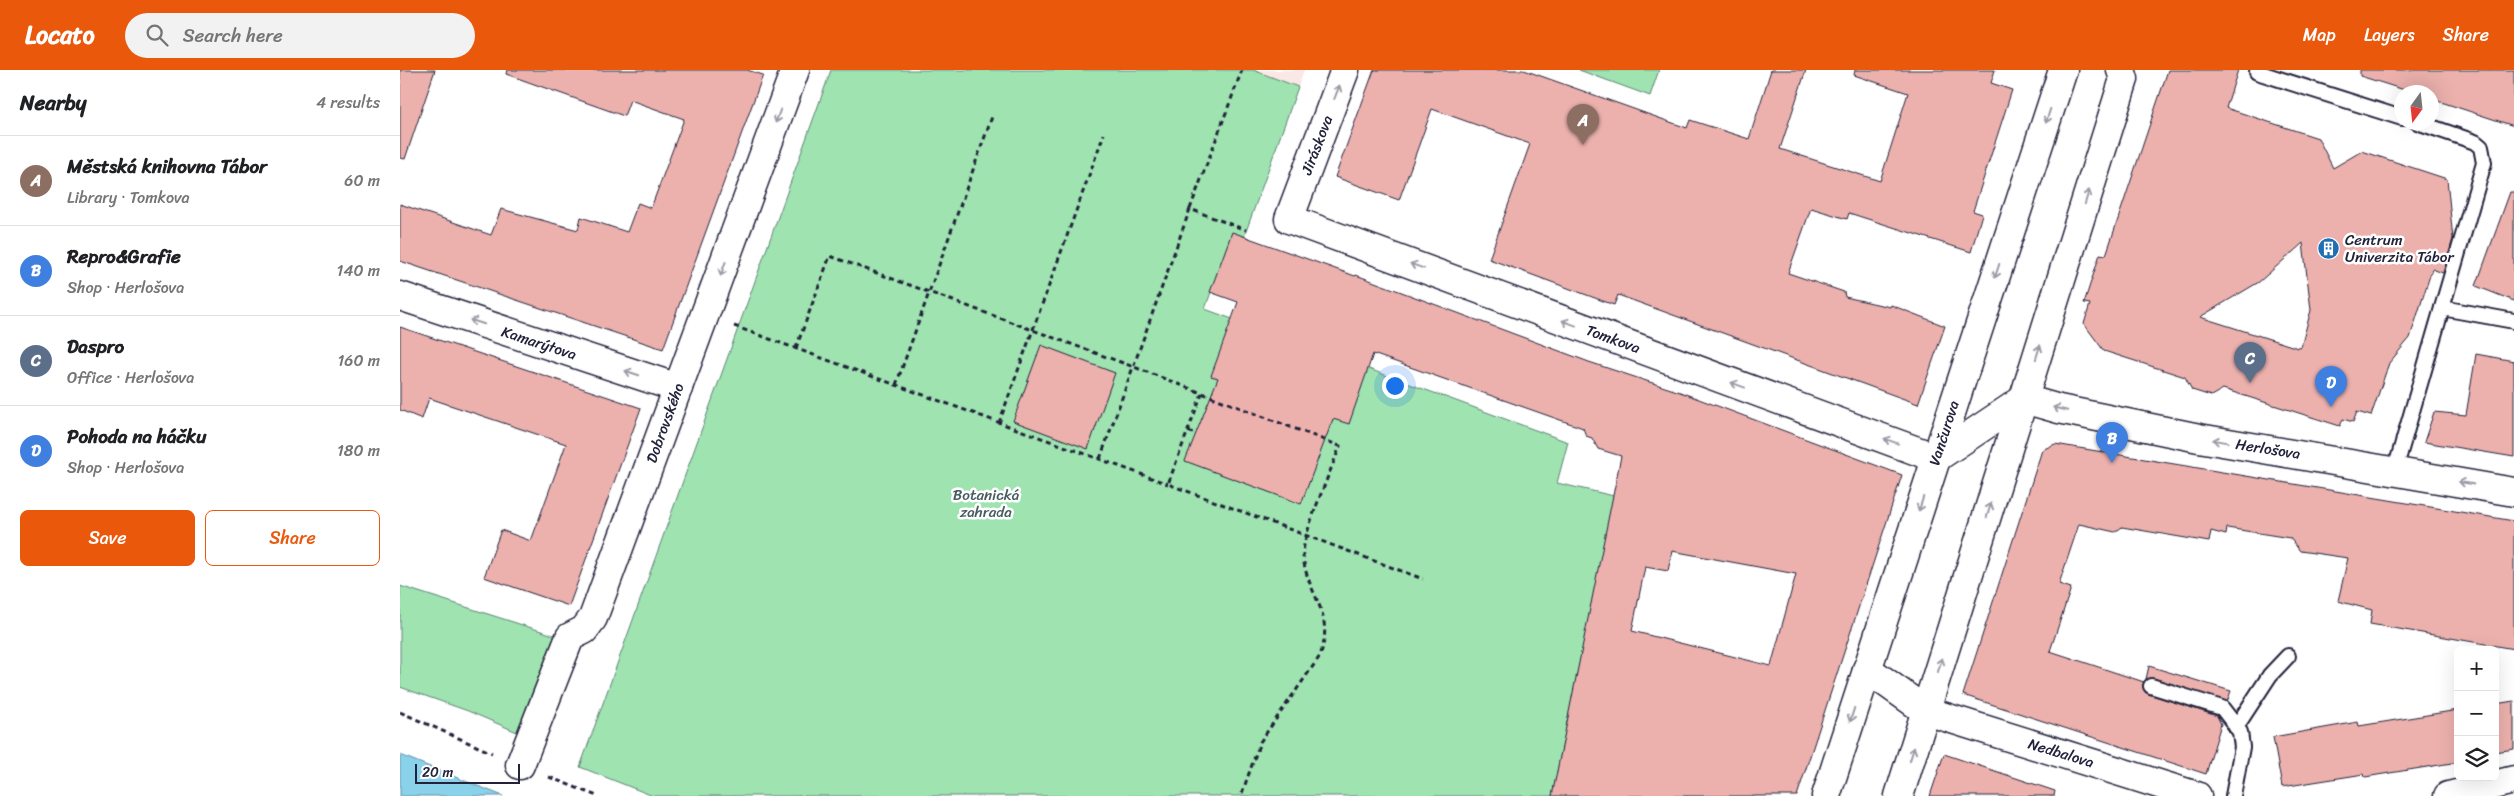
<!DOCTYPE html>
<html lang="en">
<head>
<meta charset="utf-8">
<style>
	body { margin:0; font-family:Sriracha,sans-serif; background:#f2f2f2; color:#202124 }
	.controls { position:absolute; right:15px; bottom:15px; display:grid; overflow:hidden; border-radius:8px; box-shadow:0 5px 20px #0002 }
	.controls button { width:45px; height:45px; display:grid; place-items:center; padding:0; border:0; border-bottom:1px solid #e0e0e0; background:#fff; color:#202124; font:25px sans-serif }
	.compass { position:absolute; left:1994px; top:15px; width:45px; height:45px; border-radius:50%; background:#fff; box-shadow:0 5px 20px #0002; rotate:195deg }
	.scale { position:absolute; left:15px; bottom:12px; width:105px; box-sizing:border-box; padding-left:5px; border:2px solid #22223b; border-top:0; font-size:14px; line-height:18px; white-space:nowrap; color:#22223b; -webkit-text-stroke:4px #fff; paint-order:stroke }
	.you { position:absolute; left:994px; top:315px; width:18px; height:18px; margin:-12px; border:4px solid #fff; border-radius:50%; background:#1a73e8; box-shadow:0 0 0 8px #1a73e833 }
	.badge { display:grid; place-items:center; width:32px; height:32px; border-radius:50%; background:#ea580c; color:#fff; font-size:16px; font-weight:700 }
	.pin { position:absolute; translate:-50% -41px; filter:drop-shadow(0 1px 2px #0008) }
	.pin::after { content:''; position:absolute; top:26px; width:18px; height:15px; background:inherit; clip-path:polygon(0 0,100% 0,50% 100%) }
	.list { margin:0; padding:0; list-style:none }
	h2 { display:flex; justify-content:space-between; align-items:center; height:65px; margin:0; padding:0 20px; font-size:21px }
	h2 small { font-size:16px; font-weight:400; color:#757577 }
	.list li { display:grid; grid-template-columns:32px 1fr auto; gap:15px; align-items:center; box-sizing:border-box; height:90px; padding:0 20px; border-top:1px solid #e0e0e0 }
	.list b { display:block; font-size:19px; white-space:nowrap }
	.list p { margin:0; font-size:16px; white-space:nowrap; color:#757577 }
	.list em { font-size:16px; font-style:normal; color:#757577 }
	.actions { display:flex; gap:10px; padding:15px 20px }
	.actions a { flex:1; padding:11px 0; border:1px solid #ea580c; border-radius:8px; text-align:center; font-size:18px; color:#ea580c }
	.actions .main { background:#ea580c; color:#fff }
	.icon { flex:none; width:28px; height:28px; fill:none; stroke:currentColor; stroke-width:2; stroke-linecap:round; stroke-linejoin:round }
	.map { position:relative; flex:none; width:2114px; height:726px; overflow:hidden }
	header { display:flex; align-items:center; gap:30px; box-sizing:border-box; height:70px; padding:0 25px; background:#ea580c; color:#fff }
	header strong { font-size:24px }
	nav { display:flex; gap:28px; margin-inline-start:auto; font-size:18px }
	.search { width:350px; height:45px; background:#f2f2f2; display:flex; align-items:center; gap:12px; box-sizing:border-box; padding:0 18px; border-radius:28px; color:#757577; font-size:19px }
	main { display:flex }
	aside { flex:1; background:#fff }
	.map>svg:first-child { display:block }
	.built { fill:#f9e8e6 }
	.green { fill:#9ee3b0; stroke:#608276 }
	.water { fill:#89d2ea; stroke:#608ca4 }
	.building { fill:#ecb1ad; stroke:#22223b; fill-rule:evenodd }
	.lines { fill:none; stroke-linecap:round; stroke-linejoin:round }
	.lane-casing { stroke:#22223b; stroke-width:18 }
	.street-casing { stroke:#22223b; stroke-width:31 }
	.path { stroke:#22223b; stroke-width:3; stroke-dasharray:5 4; stroke-linecap:butt }
	.lane { stroke:#fff; stroke-width:14 }
	.street { stroke:#fff; stroke-width:28 }
	.oneway { stroke:#9c9ca7 }
	.labels { text-anchor:middle; stroke-width:5; stroke-linejoin:round; paint-order:stroke }
	.street-label { font-size:15px; fill:#22223b; stroke:#fff }
	.poi-label { font-size:15px; fill:#22223b; stroke:#fff; text-anchor:start }
	.park-label { font-size:15px; fill:#475c5e; stroke:#fff }
</style>
</head>
<body>
<header>
<strong>Locato</strong>
<div class="search"><svg class="icon" aria-label="search" viewBox="0 0 24 24"><circle cx="10" cy="10" r="6"/><path d="M15 15l6 6"/></svg>Search here</div>
<nav><a>Map</a><a>Layers</a><a>Share</a></nav>
</header>
<main>
<aside>
<h2>Nearby<small>4 results</small></h2>
<ul class="list">
<li><span class="badge" style="background:#8d6e63">A</span><div><b>Městská knihovna Tábor</b><p>Library · Tomkova</p></div><em>60 m</em></li>
<li><span class="badge" style="background:#3f7fe0">B</span><div><b>Repro&amp;Grafie</b><p>Shop · Herlošova</p></div><em>140 m</em></li>
<li><span class="badge" style="background:#5c6f8a">C</span><div><b>Daspro</b><p>Office · Herlošova</p></div><em>160 m</em></li>
<li><span class="badge" style="background:#3f7fe0">D</span><div><b>Pohoda na háčku</b><p>Shop · Herlošova</p></div><em>180 m</em></li>
</ul>
<div class="actions"><a class="main">Save</a><a>Share</a></div>
</aside>
<div class="map">
<svg width="2114" height="726" viewBox="0 0 2114 726">
	<rect width="100%" height="100%" fill="#fff"/>
	<filter id="ink" filterUnits="userSpaceOnUse"><feTurbulence type="fractalNoise" baseFrequency=".02" numOctaves="2"/><feDisplacementMap in="SourceGraphic" scale="10" xChannelSelector="R" yChannelSelector="G"/><feConvolveMatrix kernelMatrix="1 2 1 2 8 2 1 2 1" color-interpolation-filters="sRGB"/></filter>
	<g filter="url(#ink)">
		<!-- built -->
		<polygon class="built" points="853,0 904,0 898,17"/>
		<!-- green -->
		<g class="green">
			<polygon points="431,0 853,0 898,17 844,167 832,163 805,239 1168,372 1157,413 1214,426 1152,726 253,726 180,697"/>
			<polygon points="1179,0 1259,0 1250,26"/>
			<polygon points="0,516 160,567 124,665 68,641 0,617"/>
		</g>
		<!-- water -->
		<polygon class="water" points="0,685 103,726 0,726"/>
		<!-- building -->
		<g class="building">
			<polygon points="0,0 35,0 5,89 0,88"/>
			<polygon points="107,0 347,0 363,5 263,279 0,191 0,134 91,165 101,139 178,160 181,147 227,162 238,133 251,138 284,49 230,30 224,46 106,4"/>
			<polygon points="974,0 1124,0 1287,58 1290,50 1349,69 1371,0 1406,0 1380,79 1480,111 1508,23 1454,5 1455,0 1595,0 1591,13 1612,20 1573,141 1582,144 1571,182 1449,143 1447,149 1411,138 1388,203 1444,222 1445,227 1490,237 1491,235 1545,256 1518,334 1218,225 1214,235 1089,189 1130,74 1032,39 999,130 935,107"/>
			<path d="M1768 0H1838L1826 38 1918 68 1933 98 1962 81 2047 109 2053 169 2043 203 2032 199 2010 268 1989 293 1971 346 1957 342 1953 352 1943 349 1940 356 1823 319 1811 326 1792 320 1785 307 1704 281 1684 254 1690 234 1684 233 1700 184 1706 185ZM1903 173 1911 240 1901 277 1898 276V278L1800 247 1859 212Z"/>
			<polygon points="1960,0 2114,0 2114,56 2032,29 2032,22 2011,22 1960,6"/>
			<polygon points="2110,122 2114,122 2114,231 2076,216"/>
			<path d="M832 162 955 206 956 205 1189 292 1280 322 1502 405 1397 726H1152L1221 386 1198 379 1192 368 1186 366 1183 358 973 284 949 354 933 349 901 434 785 391 818 308 811 306 838 232 810 222ZM1272 481 1396 504 1371 596 1232 561 1245 497 1268 501Z"/>
			<polygon points="0,257 241,338 169,536 84,507 101,460 131,471 166,374 29,328 22,349 0,340"/>
			<polygon points="641,275 715,303 688,379 613,351"/>
			<polygon points="2076,284 2114,291 2114,387 2024,372 2034,342 2066,345"/>
			<polygon points="1655,374 2114,451 2114,579 1970,554 1972,540 1938,531 1948,488 1900,481 1890,468 1827,458 1826,465 1811,461 1809,472 1722,457 1715,462 1679,454 1659,514 1671,518 1650,581 1744,612 1743,618 1748,624 1817,646 1821,654 1806,704 1563,625 1642,380"/>
			<polygon points="1749,596 1831,621 1827,632 1754,608 1746,609"/>
			<polygon points="2114,631 2114,679 2095,682 2095,634"/>
			<polygon points="2058,640 2058,692 1965,707 1964,704 1882,717 1873,667 1958,652 1959,656"/>
			<polygon points="1544,684 1655,721 1654,726 1530,726"/>
		</g>
		<g class="lines">
			<defs>
				<g id="lane">
					<polyline points="1857,2 2002,48"/>
					<polyline points="2042,238 2114,251"/>
					<polyline points="1995,400 2084,93 2081,77 2075,72 2017,52"/>
					<polyline points="1751,616 1822,638 1832,651 1840,662 1842,677 1833,726"/>
					<polyline points="1836,657 1870,605 1888,586"/>
				</g>
				<g id="street">
					<polyline points="945,0 889,149 1536,388"/>
					<polyline points="0,226 278,318"/>
					<polyline points="1624,329 1659,339 1799,368 2114,422"/>
					<polyline points="1536,388 1624,329"/>
					<polyline points="1467,599 1526,641 1797,726"/>
					<polyline points="120,695 170,567 184,560 193,548 395,0"/>
					<polyline points="1426,726 1663,0"/>
					<polyline points="1499,726 1724,9 1721,0"/>
					<polyline points="2048,726 2114,710"/>
				</g>
			</defs>
			<!-- lane casing -->
			<use href="#lane" class="lane-casing"/>
			<!-- street casing -->
			<use href="#street" class="street-casing"/>
			<!-- path -->
			<g class="path">
				<polyline points="790,139 842,0"/>
				<polyline points="334,256 768,414"/>
				<path d="M396 278 430 186 734 297 940 376C932 398 902 465 903 485 906 525 936 541 920 586L860 672 841 726"/>
				<polyline points="496,315 593,44"/>
				<polyline points="802,323 768,414 1023,509"/>
				<polyline points="599,353 704,64"/>
				<polyline points="788,361 795,364"/>
				<polyline points="700,389 790,139 846,160"/>
				<polyline points="0,642 92,683"/>
				<polyline points="149,707 197,726"/>
			</g>
			<!-- lane -->
			<use href="#lane" class="lane"/>
			<!-- street -->
			<use href="#street" class="street"/>
		</g>
		<!-- one-way arrows -->
		<defs><path id="oneway-shaft" d="M-6 0H5M1.5-3L5.5 0L1.5 3" fill="none" stroke-width="1.6" stroke-linecap="round" stroke-linejoin="round" transform="scale(1.25)"/></defs>
		<g class="oneway">
			<use href="#oneway-shaft" transform="translate(937 22) rotate(-69)"/>
			<use href="#oneway-shaft" transform="translate(378 46) rotate(110)"/>
			<use href="#oneway-shaft" transform="translate(1648 46) rotate(108)"/>
			<use href="#oneway-shaft" transform="translate(1687 127) rotate(-73)"/>
			<use href="#oneway-shaft" transform="translate(1017 196) rotate(-160)"/>
			<use href="#oneway-shaft" transform="translate(323 199) rotate(110)"/>
			<use href="#oneway-shaft" transform="translate(1597 201) rotate(108)"/>
			<use href="#oneway-shaft" transform="translate(77 252) rotate(-162)"/>
			<use href="#oneway-shaft" transform="translate(1169 253) rotate(-160)"/>
			<use href="#oneway-shaft" transform="translate(1638 282) rotate(-73)"/>
			<use href="#oneway-shaft" transform="translate(232 303) rotate(-162)"/>
			<use href="#oneway-shaft" transform="translate(1338 315) rotate(-160)"/>
			<use href="#oneway-shaft" transform="translate(1660 339) rotate(-166)"/>
			<use href="#oneway-shaft" transform="translate(1491 371) rotate(-160)"/>
			<use href="#oneway-shaft" transform="translate(1820 371) rotate(-171)"/>
			<use href="#oneway-shaft" transform="translate(2066 413) rotate(-170)"/>
			<use href="#oneway-shaft" transform="translate(1521 434) rotate(108)"/>
			<use href="#oneway-shaft" transform="translate(1589 440) rotate(-73)"/>
			<use href="#oneway-shaft" transform="translate(1540 595) rotate(-73)"/>
			<use href="#oneway-shaft" transform="translate(1452 645) rotate(108)"/>
			<use href="#oneway-shaft" transform="translate(1512 684) rotate(-73)"/>
		</g>
	</g>
	<!-- icons -->
	<defs>
		<symbol id="building-disc" viewBox="-11 -11 22 22"><circle r="9.5" fill="#1f6fb2" stroke="#fff"/><path d="M-4-6H4V6H1V3H-1V6H-4ZM-2.5-4.3h1.7v1.8h-1.7ZM.8-4.3h1.7v1.8H.8ZM-2.5-1h1.7V.8h-1.7ZM.8-1h1.7V.8H.8Z" fill="#fff"/></symbol>
	</defs>
	<g fill-rule="evenodd">
		<use href="#building-disc" x="1916" y="166" width="25" height="25"/>
	</g>
	<g class="labels">
		<!-- street labels -->
		<g class="street-label">
			<text transform="translate(917 75) rotate(-69)" y="5">Jiráskova</text>
			<text transform="translate(1213 269) rotate(20)" y="5">Tomkova</text>
			<text transform="translate(139 273) rotate(18)" y="5">Kamarýtova</text>
			<text transform="translate(265 353) rotate(-70)" y="5">Dobrovského</text>
			<text transform="translate(1544 363) rotate(-72)" y="5">Vančurova</text>
			<text transform="translate(1868 379) rotate(9)" y="5">Herlošova</text>
			<text transform="translate(1661 683) rotate(17)" y="5">Nedbalova</text>
		</g>
		<!-- poi labels -->
		<g class="poi-label">
			<text x="1945" y="175">Centrum<tspan x="1945" dy="17">Univerzita Tábor</tspan></text>
		</g>
		<!-- park labels -->
		<g class="park-label">
			<text x="586" y="430">Botanická<tspan x="586" dy="17">zahrada</tspan></text>
		</g>
	</g>
</svg>
<div class="controls">
<button>+</button>
<button>−</button>
<button><svg class="icon" aria-label="layers" viewBox="0 0 24 24"><path d="M12 4l9 5-9 5-9-5zM3 14l9 5 9-5"/></svg></button>
</div>
<svg class="compass" viewBox="-18 -18 36 36"><path d="M0-13l5 13h-10z" fill="#e53935"/><path d="M0 13l5-13h-10z" fill="#757577"/></svg>
<div class="scale">20 m</div>
<div class="you"></div>
<div class="pin badge" style="left:1183px;top:75px;background:#8d6e63">A</div>
<div class="pin badge" style="left:1712px;top:393px;background:#3f7fe0">B</div>
<div class="pin badge" style="left:1850px;top:313px;background:#5c6f8a">C</div>
<div class="pin badge" style="left:1931px;top:337px;background:#3f7fe0">D</div>
</div>
</main>
</body>
</html>
